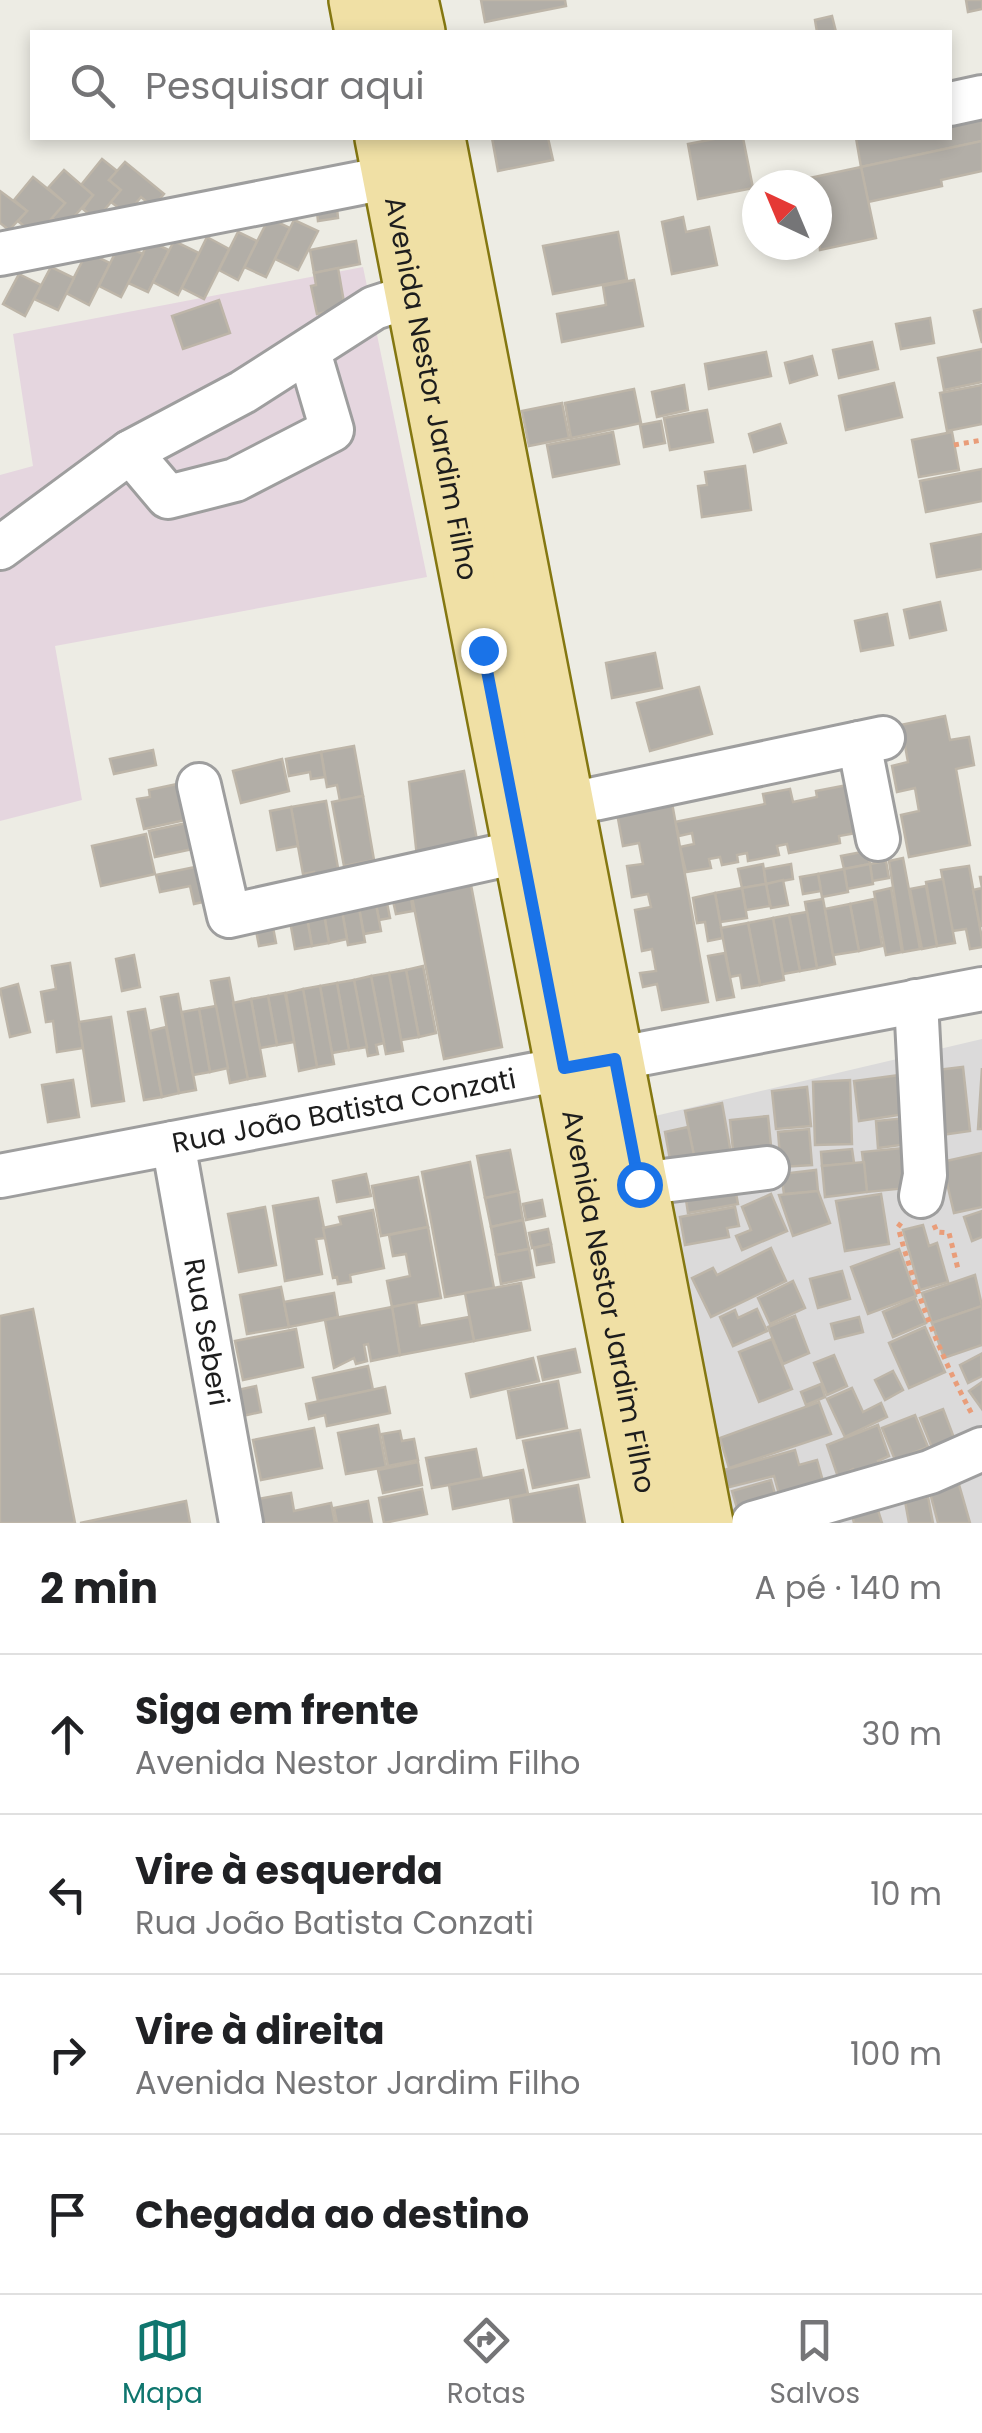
<!DOCTYPE html>
<html lang="pt">
<head>
<meta charset="utf-8">
<style>
	body { margin:0; font-family:Poppins,sans-serif; background:#f6f6f6; color:#202124 }
	.compass { position:absolute; left:742px; top:170px; width:90px; height:90px; border-radius:50%; background:#fff; box-shadow:0 5px 15px #0003; rotate:316deg }
	.stop { position:absolute; width:30px; height:30px; margin:-22px; border:8px solid #1a73e8; border-radius:50%; background:#fff }
	.stop.end { background:#1a73e8; border-color:#fff; box-shadow:0 2px 10px #0008 }
	.list { margin:0; padding:0; list-style:none }
	h2 { display:flex; justify-content:space-between; align-items:center; height:130px; margin:0; padding:0 40px; font-size:42px }
	h2 small { font-size:32px; font-weight:400; color:#757577 }
	.list li { display:grid; grid-template-columns:65px 1fr auto; gap:30px; align-items:center; box-sizing:border-box; height:160px; padding:0 40px; border-top:2px solid #e0e0e0 }
	.list b { display:block; font-size:38px; white-space:nowrap }
	.list p { margin:0; font-size:32px; white-space:nowrap; color:#757577 }
	.list em { font-size:32px; font-style:normal; color:#757577 }
	.icon { flex:none; width:55px; height:55px; fill:none; stroke:currentColor; stroke-width:2; stroke-linecap:round; stroke-linejoin:round }
	.map { position:relative; flex:none; width:982px; height:1523px; overflow:hidden }
	.search { position:absolute; background:#fff; box-shadow:0 5px 15px #0003; left:30px; right:30px; top:30px; height:110px; display:flex; align-items:center; gap:25px; box-sizing:border-box; padding:0 35px; border-radius:0px; color:#757577; font-size:38px }
	.sheet { height:770px; background:#fff }
	nav { display:flex; justify-content:space-around; align-items:center; box-sizing:border-box; height:140px; border-top:2px solid #e0e0e0; background:#fff; font-size:28px; color:#757577 }
	nav a { display:grid; justify-items:center; gap:5px }
	nav .on { color:#0f766e }
	.map>svg:first-child { display:block }
	.residential { fill:#dbdada }
	.industrial { fill:#e5d6df }
	.building { fill:#b2aea7; stroke:#bdb5a8; stroke-width:2.5 }
	.lines { fill:none; stroke-linecap:round; stroke-linejoin:round }
	.minor-casing { stroke:#9e9e9e; stroke-width:48 }
	.major-casing { stroke:#847711; stroke-width:60 }
	.path { stroke:#e99d79; stroke-width:5; stroke-dasharray:5 5; stroke-linecap:butt }
	.minor { stroke:#fff; stroke-width:42 }
	.major { stroke:#f0e0a5; stroke-width:55 }
	.route { stroke:#1a73e8; stroke-width:12 }
	.labels { text-anchor:middle; stroke-width:8; stroke-linejoin:round; paint-order:stroke }
	.street-label { font-size:28px; fill:#1d1d1d; stroke:#fff }
</style>
</head>
<body>
<div class="map">
<svg width="982" height="1523" viewBox="0 0 982 1523">
	<rect width="100%" height="100%" fill="#edece4"/>
	<!-- residential -->
	<polygon class="residential" points="982,1039 982,1523 731,1523 655,1116"/>
	<!-- industrial -->
	<polygon class="industrial" points="363,267 427,577 55,646 82,800 0,821 0,475 33,466 13,334"/>
	<!-- building -->
	<g class="building">
		<polygon points="481,0 565,0 566,6 485,22"/>
		<polygon points="966,0 982,0 982,9 968,12"/>
		<polygon points="832,16 836,32 817,32 815,20"/>
		<polygon points="982,107 982,141 861,167 856,138 950,138 950,113"/>
		<polygon points="492,138 548,138 553,160 498,171"/>
		<polygon points="719,138 743,138 753,188 698,199 688,144"/>
		<polygon points="982,141 982,171 941,180 942,186 868,202 861,167"/>
		<polygon points="102,159 117,171 109,180 121,190 96,220 83,209 93,195 81,185"/>
		<polygon points="125,162 164,194 153,207 141,197 127,214 111,202 121,190 109,180"/>
		<polygon points="861,167 876,238 820,250 817,185 806,185 805,179"/>
		<polygon points="64,170 93,195 64,228 52,218 65,203 48,188"/>
		<polygon points="33,177 65,203 36,236 18,221 27,211 14,200"/>
		<polygon points="0,191 27,211 9,230 0,223"/>
		<polygon points="337,208 338,218 318,221 317,212"/>
		<polygon points="683,217 686,232 709,227 717,265 672,274 662,222"/>
		<polygon points="269,218 290,228 266,277 244,267"/>
		<polygon points="294,220 318,231 298,270 275,259"/>
		<polygon points="238,232 257,241 238,280 219,270"/>
		<polygon points="618,232 627,280 553,294 543,246"/>
		<polygon points="207,237 229,249 204,299 182,288"/>
		<polygon points="149,241 169,250 148,292 128,283"/>
		<polygon points="174,241 199,253 178,295 153,282"/>
		<polygon points="356,241 360,264 314,273 310,250"/>
		<polygon points="120,243 143,254 121,297 99,286"/>
		<polygon points="87,252 110,263 89,305 66,293"/>
		<polygon points="51,267 74,278 58,310 34,299"/>
		<polygon points="338,268 345,308 317,314 311,286 316,285 314,273"/>
		<polygon points="19,274 41,285 25,316 3,304"/>
		<polygon points="634,280 643,326 562,342 557,314 606,305 603,286"/>
		<polygon points="219,300 230,333 183,349 172,316"/>
		<polygon points="982,309 982,343 974,311"/>
		<polygon points="930,318 934,343 901,349 896,324"/>
		<polygon points="872,342 878,369 839,378 833,350"/>
		<polygon points="982,349 982,382 944,390 938,358"/>
		<polygon points="766,352 771,376 709,389 705,364"/>
		<polygon points="812,356 817,375 790,383 785,363"/>
		<polygon points="894,383 902,417 846,430 839,396"/>
		<polygon points="684,385 688,410 657,417 652,392"/>
		<polygon points="982,385 982,424 947,431 940,393"/>
		<polygon points="634,389 641,423 571,438 565,403"/>
		<polygon points="562,403 569,438 529,446 522,411"/>
		<polygon points="707,410 713,442 670,450 664,418"/>
		<polygon points="661,421 665,443 644,447 640,425"/>
		<polygon points="780,424 786,443 754,452 749,434"/>
		<polygon points="613,432 619,464 553,477 547,445"/>
		<polygon points="952,432 959,470 919,477 912,440"/>
		<polygon points="745,466 751,510 702,517 698,486 707,485 705,472"/>
		<polygon points="982,469 982,501 926,512 920,481"/>
		<polygon points="982,534 982,569 937,577 931,544"/>
		<polygon points="940,602 946,630 910,638 904,610"/>
		<polygon points="887,614 893,645 861,651 855,621"/>
		<polygon points="655,653 662,688 612,698 606,663"/>
		<polygon points="699,687 712,734 650,751 637,703"/>
		<polygon points="945,716 950,740 969,737 974,765 956,769 970,845 909,857 901,815 919,811 915,788 897,792 892,766 908,762 904,740 890,743 886,728"/>
		<polygon points="354,746 363,796 340,801 337,785 327,787 321,752"/>
		<polygon points="153,750 156,765 114,774 110,759"/>
		<polygon points="321,752 325,777 311,779 310,772 289,776 286,759"/>
		<polygon points="282,759 289,791 241,803 233,771"/>
		<polygon points="464,771 477,840 417,857 409,782"/>
		<polygon points="858,783 867,831 839,836 840,843 789,853 787,844 777,846 779,855 748,861 747,853 737,855 738,862 722,865 720,857 709,859 711,868 686,872 680,847 694,844 692,833 679,836 675,822 765,804 763,794 790,789 793,802 817,797 816,791"/>
		<polygon points="177,784 185,820 144,829 137,799 150,797 149,790"/>
		<polygon points="670,792 708,1002 662,1010 657,984 643,987 640,973 656,971 652,949 642,951 635,910 651,907 648,894 632,897 627,866 643,864 639,843 623,846 615,802"/>
		<polygon points="363,796 374,860 344,866 332,802"/>
		<polygon points="326,801 340,879 316,884 314,872 303,874 291,807"/>
		<polygon points="291,807 298,846 277,850 270,811"/>
		<polygon points="196,821 202,847 155,857 149,831"/>
		<polygon points="146,834 155,874 101,886 92,846"/>
		<polygon points="867,851 870,864 844,869 841,856"/>
		<polygon points="903,858 920,949 903,952 889,861"/>
		<polygon points="886,861 889,878 872,881 870,864"/>
		<polygon points="763,864 766,884 742,888 738,869"/>
		<polygon points="791,864 793,879 766,884 764,869"/>
		<polygon points="870,864 873,884 847,889 844,869"/>
		<polygon points="205,865 212,900 194,904 190,886 160,892 156,875"/>
		<polygon points="969,866 982,939 982,947 970,949 966,929 952,931 941,870"/>
		<polygon points="844,869 848,892 822,897 818,874"/>
		<polygon points="818,874 821,891 803,894 800,877"/>
		<polygon points="980,877 982,877 982,926 980,926 973,890 982,888"/>
		<polygon points="943,879 955,943 937,946 926,882"/>
		<polygon points="783,880 788,905 771,908 766,884"/>
		<polygon points="766,884 770,906 746,910 742,888"/>
		<polygon points="471,885 502,1047 444,1059 412,897"/>
		<polygon points="926,886 937,946 922,949 910,889"/>
		<polygon points="742,888 747,918 720,922 715,893"/>
		<polygon points="891,888 902,952 886,955 874,892"/>
		<polygon points="715,893 723,938 708,941 705,922 697,923 693,898"/>
		<polygon points="411,898 413,911 396,914 393,901"/>
		<polygon points="823,899 835,964 817,968 805,902"/>
		<polygon points="874,899 882,946 859,951 850,904"/>
		<polygon points="387,903 390,918 379,920 376,904"/>
		<polygon points="376,904 381,931 364,934 359,908"/>
		<polygon points="850,904 859,951 833,955 825,909"/>
		<polygon points="359,908 365,942 348,945 342,911"/>
		<polygon points="342,911 347,939 329,943 324,914"/>
		<polygon points="807,912 817,968 800,971 789,915"/>
		<polygon points="324,914 329,943 312,946 307,918"/>
		<polygon points="789,915 800,971 783,974 773,918"/>
		<polygon points="307,918 312,946 295,949 290,921"/>
		<polygon points="773,918 784,980 760,985 748,923"/>
		<polygon points="272,922 276,943 259,946 255,925"/>
		<polygon points="748,923 760,985 742,988 740,975 730,977 721,928"/>
		<polygon points="725,953 734,997 717,1000 708,956"/>
		<polygon points="134,955 140,987 122,991 116,959"/>
		<polygon points="70,963 83,1048 57,1052 53,1021 46,1022 41,992 56,989 52,966"/>
		<polygon points="423,966 436,1033 419,1037 406,970"/>
		<polygon points="406,970 419,1037 401,1040 389,973"/>
		<polygon points="389,973 403,1051 386,1054 371,976"/>
		<polygon points="371,976 384,1043 376,1045 378,1054 368,1056 354,980"/>
		<polygon points="229,978 248,1079 230,1083 211,981"/>
		<polygon points="354,980 367,1047 349,1050 337,983"/>
		<polygon points="337,983 349,1050 332,1053 320,986"/>
		<polygon points="18,984 30,1032 10,1037 0,989"/>
		<polygon points="320,986 334,1064 317,1067 303,989"/>
		<polygon points="303,989 317,1067 299,1071 286,993"/>
		<polygon points="285,993 294,1042 277,1045 268,996"/>
		<polygon points="178,994 196,1090 179,1093 161,997"/>
		<polygon points="268,996 277,1045 260,1048 251,999"/>
		<polygon points="251,999 265,1076 248,1079 233,1003"/>
		<polygon points="216,1006 228,1068 210,1072 199,1009"/>
		<polygon points="145,1009 162,1097 144,1100 128,1012"/>
		<polygon points="199,1009 210,1072 193,1075 182,1012"/>
		<polygon points="111,1017 124,1101 92,1106 79,1022"/>
		<polygon points="166,1027 179,1093 162,1097 150,1031"/>
		<polygon points="963,1067 970,1131 927,1137 920,1072"/>
		<polygon points="982,1068 982,1129 978,1129"/>
		<polygon points="900,1075 905,1114 859,1121 854,1081"/>
		<polygon points="73,1080 79,1117 48,1122 42,1085"/>
		<polygon points="850,1080 852,1144 815,1145 813,1082"/>
		<polygon points="807,1087 811,1126 776,1129 772,1091"/>
		<polygon points="722,1103 732,1159 696,1166 685,1111"/>
		<polygon points="768,1116 772,1156 734,1160 730,1120"/>
		<polygon points="906,1118 908,1144 878,1148 876,1121"/>
		<polygon points="688,1127 695,1160 671,1165 665,1132"/>
		<polygon points="809,1129 812,1165 781,1167 778,1132"/>
		<polygon points="903,1148 907,1188 867,1192 862,1152"/>
		<polygon points="852,1149 854,1163 822,1166 821,1152"/>
		<polygon points="510,1150 518,1191 485,1198 477,1156"/>
		<polygon points="982,1153 982,1207 954,1213 942,1162"/>
		<polygon points="470,1162 494,1288 445,1297 422,1172"/>
		<polygon points="864,1162 867,1192 825,1197 822,1166"/>
		<polygon points="816,1170 818,1191 784,1194 781,1174"/>
		<polygon points="366,1174 371,1196 337,1202 333,1181"/>
		<polygon points="418,1177 428,1227 381,1236 372,1186"/>
		<polygon points="733,1177 738,1204 688,1213 684,1186"/>
		<polygon points="518,1191 523,1220 491,1227 485,1198"/>
		<polygon points="818,1191 830,1223 793,1236 779,1195"/>
		<polygon points="771,1194 787,1231 742,1250 736,1236 751,1230 742,1207"/>
		<polygon points="881,1194 889,1244 845,1251 836,1201"/>
		<polygon points="318,1198 326,1238 316,1239 322,1274 285,1281 273,1206"/>
		<polygon points="542,1200 545,1216 526,1220 523,1204"/>
		<polygon points="265,1207 276,1265 239,1272 228,1214"/>
		<polygon points="735,1207 739,1226 727,1228 729,1237 685,1245 680,1217"/>
		<polygon points="373,1210 384,1268 350,1275 351,1282 338,1284 337,1277 333,1278 323,1228 341,1224 339,1217"/>
		<polygon points="982,1211 982,1237 972,1241 964,1217"/>
		<polygon points="523,1220 529,1249 496,1255 491,1227"/>
		<polygon points="923,1225 929,1246 937,1243 948,1282 920,1290 903,1230"/>
		<polygon points="428,1227 441,1298 392,1307 387,1281 410,1276 406,1254 393,1256 389,1235"/>
		<polygon points="548,1229 551,1244 532,1248 529,1233"/>
		<polygon points="551,1244 554,1262 537,1265 534,1248"/>
		<polygon points="771,1248 786,1281 711,1317 692,1278 713,1268 717,1275"/>
		<polygon points="529,1249 534,1277 501,1284 496,1255"/>
		<polygon points="899,1249 916,1296 868,1314 851,1267"/>
		<polygon points="842,1271 850,1299 818,1308 810,1279"/>
		<polygon points="975,1275 982,1306 932,1323 922,1293"/>
		<polygon points="793,1281 805,1308 770,1324 758,1298"/>
		<polygon points="521,1283 530,1330 474,1341 465,1293"/>
		<polygon points="281,1287 289,1327 247,1334 240,1295"/>
		<polygon points="334,1293 338,1317 289,1327 284,1302"/>
		<polygon points="915,1298 926,1323 893,1337 883,1312"/>
		<polygon points="416,1302 420,1326 469,1317 474,1341 400,1355 392,1307"/>
		<polygon points="982,1306 982,1345 944,1358 932,1323"/>
		<polygon points="392,1307 400,1355 371,1361 368,1344 364,1345 367,1361 356,1364 354,1358 334,1368 325,1320"/>
		<polygon points="33,1309 75,1523 0,1523 0,1316"/>
		<polygon points="757,1309 767,1331 733,1346 720,1317 735,1310 738,1318"/>
		<polygon points="795,1316 809,1353 783,1364 768,1327"/>
		<polygon points="859,1317 863,1332 835,1339 831,1324"/>
		<polygon points="925,1327 945,1372 909,1388 889,1343"/>
		<polygon points="296,1329 303,1367 243,1380 235,1341"/>
		<polygon points="772,1339 792,1389 759,1402 739,1352"/>
		<polygon points="575,1349 580,1372 543,1380 538,1357"/>
		<polygon points="981,1354 982,1376 968,1383 960,1365"/>
		<polygon points="834,1355 847,1386 827,1395 814,1363"/>
		<polygon points="533,1358 539,1381 471,1397 466,1374"/>
		<polygon points="368,1366 373,1390 318,1401 313,1378"/>
		<polygon points="893,1371 903,1390 885,1400 875,1380"/>
		<polygon points="558,1381 567,1428 517,1438 508,1391"/>
		<polygon points="982,1382 982,1409 969,1391"/>
		<polygon points="821,1384 825,1397 806,1405 801,1392"/>
		<polygon points="256,1386 261,1412 238,1417 233,1391"/>
		<polygon points="385,1387 390,1413 327,1426 325,1415 309,1419 306,1404"/>
		<polygon points="852,1388 863,1412 881,1403 887,1417 845,1437 827,1399"/>
		<polygon points="819,1402 831,1434 729,1468 720,1438"/>
		<polygon points="943,1409 959,1451 937,1460 920,1418"/>
		<polygon points="915,1415 928,1447 895,1460 882,1428"/>
		<polygon points="378,1425 386,1467 346,1474 338,1433"/>
		<polygon points="878,1425 889,1456 878,1461 885,1479 867,1483 853,1469 838,1477 827,1445"/>
		<polygon points="314,1428 322,1468 261,1480 253,1440"/>
		<polygon points="580,1430 589,1477 533,1488 523,1441"/>
		<polygon points="400,1431 402,1441 414,1439 418,1460 388,1466 382,1434"/>
		<polygon points="476,1449 482,1479 432,1488 426,1458"/>
		<polygon points="795,1450 799,1465 817,1460 826,1492 782,1505 774,1476 726,1488 724,1470"/>
		<polygon points="418,1462 422,1485 383,1493 378,1470"/>
		<polygon points="523,1470 528,1494 453,1509 449,1485"/>
		<polygon points="771,1480 779,1508 740,1518 732,1491"/>
		<polygon points="958,1481 970,1523 938,1523 929,1489"/>
		<polygon points="578,1485 585,1523 514,1523 510,1498"/>
		<polygon points="422,1489 427,1514 384,1523 379,1498"/>
		<polygon points="291,1493 294,1511 331,1503 335,1523 258,1523 253,1500"/>
		<polygon points="928,1497 933,1523 909,1523 905,1501"/>
		<polygon points="186,1501 190,1523 80,1523"/>
		<polygon points="368,1501 372,1523 337,1523 334,1508"/>
		<polygon points="877,1507 882,1523 854,1523 852,1515"/>
	</g>
	<g class="lines">
		<defs>
			<g id="minor">
				<polyline points="950,104 982,97"/>
				<polyline points="0,254 391,177"/>
				<polyline points="130,452 168,497 235,480 332,430 309,352"/>
				<polyline points="0,548 130,452 243,392 374,308 414,295"/>
				<polyline points="859,743 878,839"/>
				<polyline points="199,785 229,916 522,851"/>
				<polyline points="566,805 883,738"/>
				<polyline points="916,1001 925,1175 921,1196"/>
				<path id="s1" d="M173 1143 241 1523"/>
				<path id="s2" d="M0 1176 982 989"/>
				<polyline points="639,1184 767,1168"/>
				<polyline points="753,1523 930,1472 982,1449"/>
			</g>
			<g id="major">
				<polyline points="357,0 363,32"/>
				<polyline points="410,0 417,32"/>
				<path id="s3" d="M383 138 652 1523"/>
				<polyline points="437,138 705,1523"/>
			</g>
		</defs>
		<!-- minor casing -->
		<use href="#minor" class="minor-casing"/>
		<!-- major casing -->
		<use href="#major" class="major-casing"/>
		<!-- path -->
		<g class="path">
			<polyline points="954,445 982,440"/>
			<path d="M901 1223 898 1227C916 1294 940 1355 973 1416"/>
			<polyline points="934,1225 937,1232 949,1233 958,1269"/>
		</g>
		<!-- minor -->
		<use href="#minor" class="minor"/>
		<!-- major -->
		<use href="#major" class="major"/>
	</g>
	<g class="lines">
		<!-- route -->
		<polyline class="route" points="483,650 564,1068 615,1059 639,1184"/>
	</g>
	<g class="labels">
		<!-- street labels -->
		<g class="street-label">
			<text dy="10" stroke="none"><textPath href="#s3" startOffset="255">Avenida Nestor Jardim Filho</textPath></text>
			<text dy="10" stroke="none"><textPath href="#s2" startOffset="350">Rua João Batista Conzati</textPath></text>
			<text dy="10" stroke="none"><textPath href="#s3" startOffset="1185">Avenida Nestor Jardim Filho</textPath></text>
			<text dy="10" stroke="none"><textPath href="#s1" startOffset="192">Rua Seberi</textPath></text>
		</g>
	</g>
</svg>
<svg class="compass" viewBox="-18 -18 36 36"><path d="M0-13l5 13h-10z" fill="#e53935"/><path d="M0 13l5-13h-10z" fill="#757577"/></svg>
<div class="stop" style="left:639px;top:1184px"></div>
<div class="stop end" style="left:483px;top:650px"></div>
<div class="search"><svg class="icon" aria-label="search" viewBox="0 0 24 24"><circle cx="10" cy="10" r="6"/><path d="M15 15l6 6"/></svg>Pesquisar aqui</div>
</div>
<section class="sheet">
<h2>2 min<small>A pé · 140 m</small></h2>
<ul class="list">
<li><svg class="icon" aria-label="ahead" viewBox="0 0 24 24"><path d="M12 20V5M6 11l6-6 6 6"/></svg><div><b>Siga em frente</b><p>Avenida Nestor Jardim Filho</p></div><em>30 m</em></li>
<li><svg class="icon" aria-label="left" viewBox="0 0 24 24"><path d="M17 20v-9H6M10 6l-5 5 5 5"/></svg><div><b>Vire à esquerda</b><p>Rua João Batista Conzati</p></div><em>10 m</em></li>
<li><svg class="icon" aria-label="right" viewBox="0 0 24 24"><path d="M7 20v-9h11M14 6l5 5-5 5"/></svg><div><b>Vire à direita</b><p>Avenida Nestor Jardim Filho</p></div><em>100 m</em></li>
<li><svg class="icon" aria-label="arrive" viewBox="0 0 24 24"><path d="M6 21V4h12l-3 4 3 4H6"/></svg><div><b>Chegada ao destino</b></div></li>
</ul>
</section>
<nav>
<a class="on"><svg class="icon" aria-label="map" viewBox="0 0 24 24"><path d="M3 6l6-2 6 2 6-2v14l-6 2-6-2-6 2zM9 4v14M15 6v14"/></svg>Mapa</a>
<a><svg class="icon" aria-label="directions" viewBox="0 0 24 24"><path d="M12 3l9 9-9 9-9-9zM9 14v-3h6M13 9l2 2-2 2"/></svg>Rotas</a>
<a><svg class="icon" aria-label="saved" viewBox="0 0 24 24"><path d="M7 4h10v16l-5-4-5 4z"/></svg>Salvos</a>
</nav>
</body>
</html>
